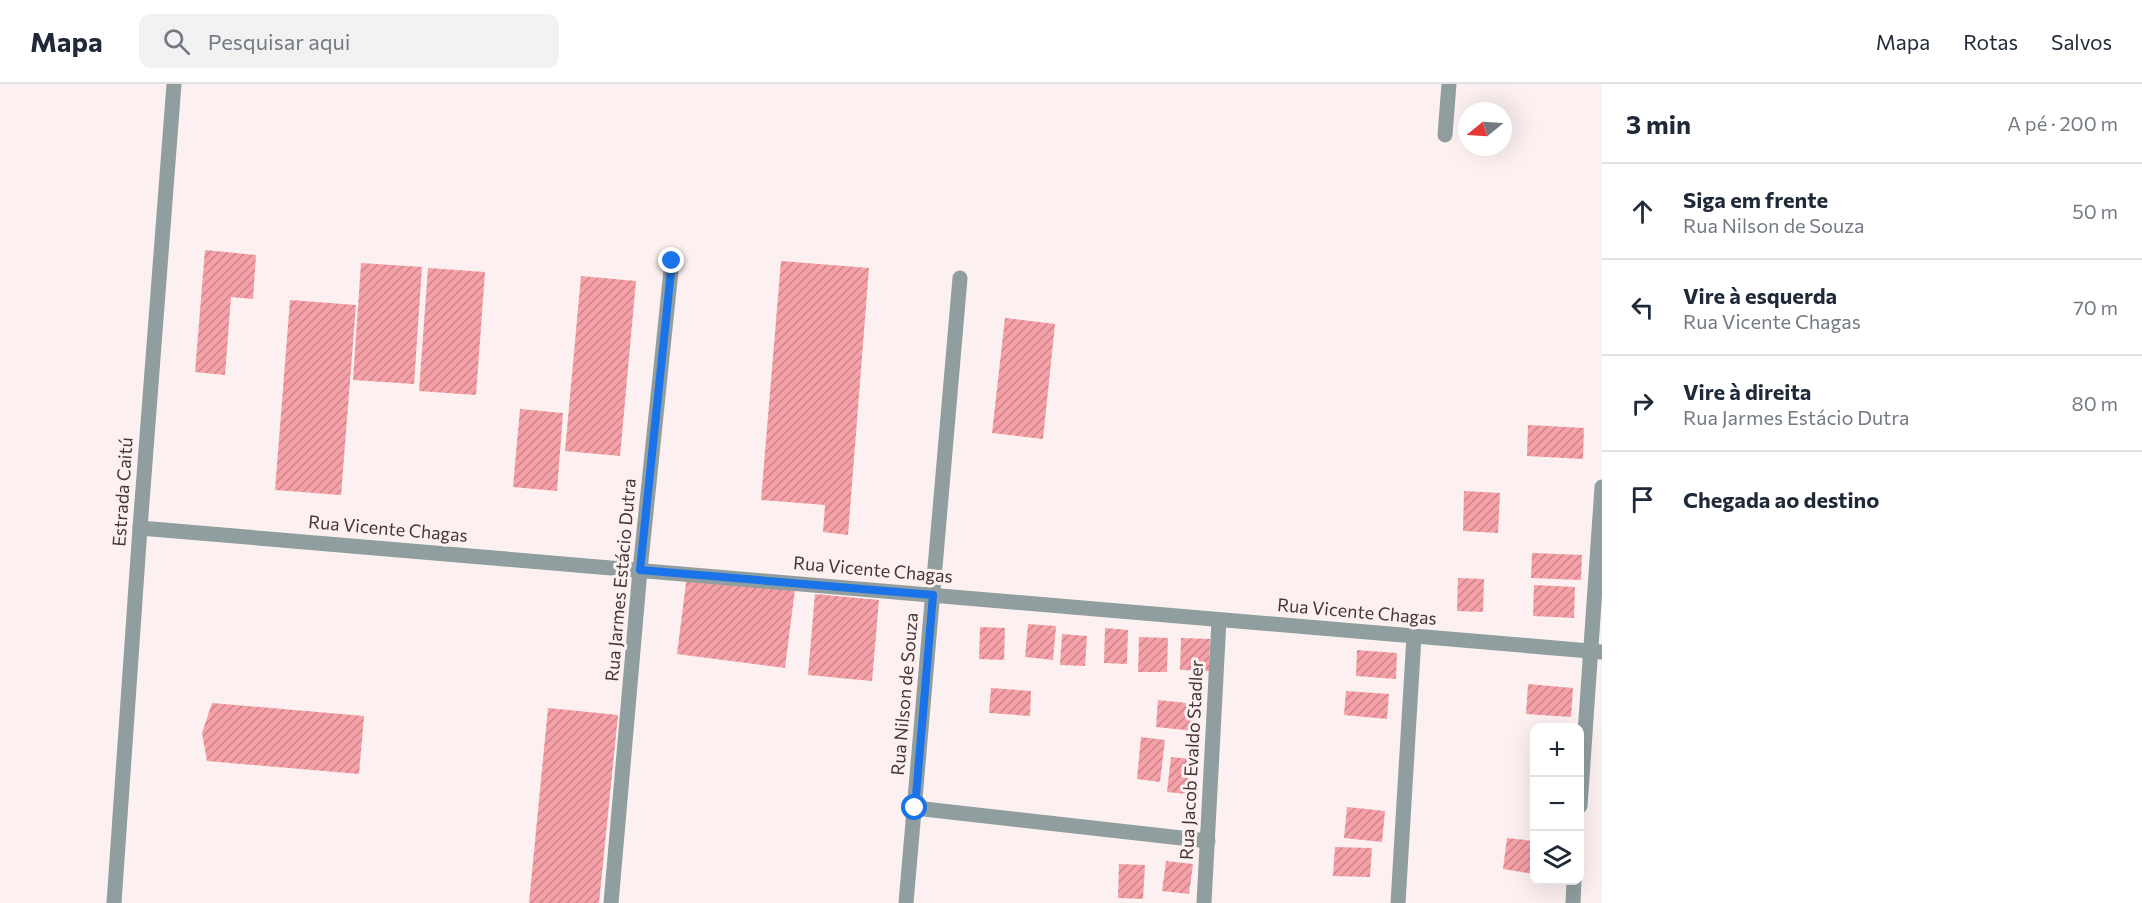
<!DOCTYPE html>
<html lang="pt">
<head>
<meta charset="utf-8">
<style>
	body { margin:0; font-family:Commissioner,sans-serif; background:#f2f2f3; color:#1f2937 }
	.controls { position:absolute; right:18px; bottom:18px; display:grid; overflow:hidden; border-radius:12px; box-shadow:0 6px 24px #0002 }
	.controls button { width:54px; height:54px; display:grid; place-items:center; padding:0; border:0; border-bottom:2px solid #e0e1e3; background:#fff; color:#1f2937; font:30px sans-serif }
	.compass { position:absolute; left:1458px; top:18px; width:54px; height:54px; border-radius:50%; background:#fff; box-shadow:0 6px 24px #0002; rotate:252deg }
	.stop { position:absolute; width:18px; height:18px; margin:-14px; border:4px solid #1a73e8; border-radius:50%; background:#fff }
	.stop.end { background:#1a73e8; border-color:#fff; box-shadow:0 2px 6px #0008 }
	.list { margin:0; padding:0; list-style:none }
	h2 { display:flex; justify-content:space-between; align-items:center; height:78px; margin:0; padding:0 24px; font-size:26px }
	h2 small { font-size:20px; font-weight:400; color:#747a83 }
	.list li { display:grid; grid-template-columns:39px 1fr auto; gap:18px; align-items:center; box-sizing:border-box; height:96px; padding:0 24px; border-top:2px solid #e0e1e3 }
	.list b { display:block; font-size:22px; white-space:nowrap }
	.list p { margin:0; font-size:20px; white-space:nowrap; color:#747a83 }
	.list em { font-size:20px; font-style:normal; color:#747a83 }
	.icon { flex:none; width:33px; height:33px; fill:none; stroke:currentColor; stroke-width:2; stroke-linecap:round; stroke-linejoin:round }
	.map { position:relative; flex:none; width:1602px; height:819px; overflow:hidden }
	header { display:flex; align-items:center; gap:36px; box-sizing:border-box; height:84px; padding:0 30px; background:#fff; border-bottom:2px solid #e0e1e3 }
	header strong { font-size:28px }
	nav { display:flex; gap:33px; margin-inline-start:auto; font-size:21px }
	.search { width:420px; height:54px; background:#f2f2f3; display:flex; align-items:center; gap:15px; box-sizing:border-box; padding:0 21px; border-radius:12px; color:#747a83; font-size:22px }
	main { display:flex }
	aside { flex:1; background:#fff }
	.map>svg:first-child { display:block }
	.building { fill:url(#building-hatch) }
	.lines { fill:none; stroke-linecap:round; stroke-linejoin:round }
	.minor { stroke:#909e9f; stroke-width:15 }
	.route { stroke:#1a73e8; stroke-width:8 }
	.labels { text-anchor:middle; stroke-width:6; stroke-linejoin:round; paint-order:stroke }
	.street-label { font-size:18px; fill:#433737; stroke:#fdf0f0 }
</style>
</head>
<body>
<header>
<strong>Mapa</strong>
<div class="search"><svg class="icon" aria-label="search" viewBox="0 0 24 24"><circle cx="10" cy="10" r="6"/><path d="M15 15l6 6"/></svg>Pesquisar aqui</div>
<nav><a>Mapa</a><a>Rotas</a><a>Salvos</a></nav>
</header>
<main>
<div class="map">
<svg width="1602" height="819" viewBox="0 0 1602 819">
	<defs>
		<pattern id="building-hatch" width="6" height="6" patternUnits="userSpaceOnUse" patternTransform="scale(1.5)"><rect width="6" height="6" fill="#f6a1a8"/><path d="M-1 1l2-2M0 6l6-6M5 7l2-2" fill="none" stroke="#c9848a"/></pattern>
	</defs>
	<rect width="100%" height="100%" fill="#fdf0f0"/>
	<!-- building -->
	<g class="building">
		<polygon points="205,166 256,171 253,215 231,213 225,291 195,288"/>
		<polygon points="781,177 869,184 848,451 823,448 825,421 761,416"/>
		<polygon points="361,179 422,183 414,300 353,296"/>
		<polygon points="428,184 485,188 476,311 419,307"/>
		<polygon points="581,192 636,197 620,372 565,367"/>
		<polygon points="290,216 356,221 341,411 275,406"/>
		<polygon points="1005,234 1055,240 1043,355 992,349"/>
		<polygon points="520,325 563,329 557,407 513,403"/>
		<polygon points="1528,341 1584,344 1583,375 1527,372"/>
		<polygon points="1464,407 1500,409 1498,449 1463,447"/>
		<polygon points="1532,469 1582,471 1581,496 1531,494"/>
		<polygon points="687,491 795,505 785,584 677,570"/>
		<polygon points="1458,494 1484,495 1483,528 1457,527"/>
		<polygon points="1534,501 1575,503 1574,534 1533,532"/>
		<polygon points="815,510 879,516 872,597 808,591"/>
		<polygon points="1028,540 1056,542 1053,576 1025,573"/>
		<polygon points="980,543 1005,544 1004,576 979,575"/>
		<polygon points="1105,544 1128,546 1127,580 1104,579"/>
		<polygon points="1062,550 1087,552 1085,582 1060,581"/>
		<polygon points="1139,553 1168,554 1167,588 1138,588"/>
		<polygon points="1181,554 1210,555 1209,587 1180,586"/>
		<polygon points="1357,566 1397,569 1396,595 1356,592"/>
		<polygon points="1528,600 1573,604 1571,633 1526,630"/>
		<polygon points="991,604 1031,607 1030,632 989,629"/>
		<polygon points="1346,607 1389,610 1387,635 1344,631"/>
		<polygon points="1158,616 1197,620 1194,647 1156,643"/>
		<polygon points="212,619 364,632 359,690 207,677 202,649"/>
		<polygon points="548,624 618,631 599,819 529,819"/>
		<polygon points="1141,653 1165,656 1160,698 1137,695"/>
		<polygon points="1171,673 1191,675 1187,710 1167,708"/>
		<polygon points="1347,723 1385,727 1382,758 1344,754"/>
		<polygon points="1507,754 1534,757 1534,790 1503,785"/>
		<polygon points="1335,763 1372,764 1370,793 1333,792"/>
		<polygon points="1166,777 1193,780 1189,810 1162,807"/>
		<polygon points="1119,780 1145,781 1143,815 1118,814"/>
	</g>
	<g class="lines">
		<!-- minor -->
		<g class="minor">
			<polyline points="1445,51 1449,0"/>
			<polyline points="140,444 1602,568"/>
			<polyline points="1580,722 1602,403"/>
			<polyline points="915,724 1208,757"/>
			<polyline points="114,819 140,444 174,0"/>
			<polyline points="611,819 640,486 672,177"/>
			<polyline points="906,819 960,194"/>
			<polyline points="1204,819 1219,536"/>
			<polyline points="1398,819 1414,552"/>
			<polyline points="1573,819 1574,796"/>
		</g>
	</g>
	<g class="lines">
		<!-- route -->
		<polyline class="route" points="672,177 640,486 933,511 915,724"/>
	</g>
	<g class="labels">
		<!-- street labels -->
		<g class="street-label">
			<text transform="translate(123 408) rotate(-86)" y="6">Estrada Caitú</text>
			<text transform="translate(388 445) rotate(5)" y="6">Rua Vicente Chagas</text>
			<text transform="translate(873 486) rotate(5)" y="6">Rua Vicente Chagas</text>
			<text transform="translate(621 496) rotate(-85)" y="6">Rua Jarmes Estácio Dutra</text>
			<text transform="translate(1357 528) rotate(5)" y="6">Rua Vicente Chagas</text>
			<text transform="translate(905 610) rotate(-85)" y="6">Rua Nilson de Souza</text>
			<text transform="translate(1192 676) rotate(-87)" y="6">Rua Jacob Evaldo Stadler</text>
		</g>
	</g>
</svg>
<div class="controls">
<button>+</button>
<button>−</button>
<button><svg class="icon" aria-label="layers" viewBox="0 0 24 24"><path d="M12 4l9 5-9 5-9-5zM3 14l9 5 9-5"/></svg></button>
</div>
<svg class="compass" viewBox="-18 -18 36 36"><path d="M0-13l5 13h-10z" fill="#e53935"/><path d="M0 13l5-13h-10z" fill="#747a83"/></svg>
<div class="stop" style="left:915px;top:724px"></div>
<div class="stop end" style="left:672px;top:177px"></div>
</div>
<aside>
<h2>3 min<small>A pé · 200 m</small></h2>
<ul class="list">
<li><svg class="icon" aria-label="ahead" viewBox="0 0 24 24"><path d="M12 20V5M6 11l6-6 6 6"/></svg><div><b>Siga em frente</b><p>Rua Nilson de Souza</p></div><em>50 m</em></li>
<li><svg class="icon" aria-label="left" viewBox="0 0 24 24"><path d="M17 20v-9H6M10 6l-5 5 5 5"/></svg><div><b>Vire à esquerda</b><p>Rua Vicente Chagas</p></div><em>70 m</em></li>
<li><svg class="icon" aria-label="right" viewBox="0 0 24 24"><path d="M7 20v-9h11M14 6l5 5-5 5"/></svg><div><b>Vire à direita</b><p>Rua Jarmes Estácio Dutra</p></div><em>80 m</em></li>
<li><svg class="icon" aria-label="arrive" viewBox="0 0 24 24"><path d="M6 21V4h12l-3 4 3 4H6"/></svg><div><b>Chegada ao destino</b></div></li>
</ul>
</aside>
</main>
</body>
</html>
